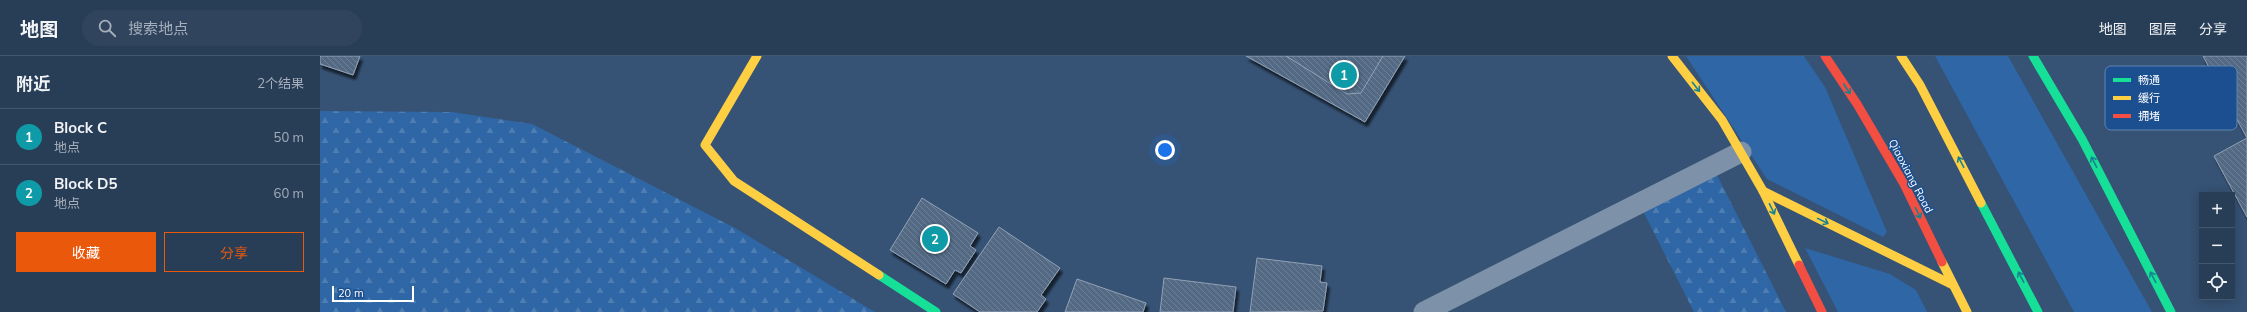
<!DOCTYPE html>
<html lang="zh">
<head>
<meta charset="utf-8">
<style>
	body { margin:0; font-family:Mulish,"Noto Sans SC",sans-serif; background:#30455d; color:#f1f3f6 }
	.controls { position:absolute; right:12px; bottom:12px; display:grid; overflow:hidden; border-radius:0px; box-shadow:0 2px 10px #0003 }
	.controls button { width:36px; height:36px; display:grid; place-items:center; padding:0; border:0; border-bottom:1px solid #44576d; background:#283e57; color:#f1f3f6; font:20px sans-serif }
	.scale { position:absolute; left:12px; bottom:10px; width:82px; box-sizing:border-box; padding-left:4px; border:2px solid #fff; border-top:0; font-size:11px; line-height:14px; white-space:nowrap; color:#fff; -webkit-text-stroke:3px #1b4f8f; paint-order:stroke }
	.you { position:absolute; left:845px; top:94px; width:14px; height:14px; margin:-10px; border:3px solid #fff; border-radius:50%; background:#1a73e8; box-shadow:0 0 0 6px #1a73e833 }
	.badge { display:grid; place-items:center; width:26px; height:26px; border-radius:50%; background:#ea580c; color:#fff; font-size:13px; font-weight:700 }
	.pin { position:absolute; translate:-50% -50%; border:2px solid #fff; box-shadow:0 1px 4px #0006 }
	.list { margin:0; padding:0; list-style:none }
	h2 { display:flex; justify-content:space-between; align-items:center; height:52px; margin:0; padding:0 16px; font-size:17px }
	h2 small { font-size:13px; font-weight:400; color:#a5aeba }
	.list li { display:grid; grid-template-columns:26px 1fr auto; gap:12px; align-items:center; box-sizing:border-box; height:56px; padding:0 16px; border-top:1px solid #44576d }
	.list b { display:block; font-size:15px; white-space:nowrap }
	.list p { margin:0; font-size:13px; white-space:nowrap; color:#a5aeba }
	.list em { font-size:13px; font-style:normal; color:#a5aeba }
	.actions { display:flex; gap:8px; padding:12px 16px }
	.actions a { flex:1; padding:9px 0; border:1px solid #ea580c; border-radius:0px; text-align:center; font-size:14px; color:#ea580c }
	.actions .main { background:#ea580c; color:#fff }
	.icon { flex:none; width:22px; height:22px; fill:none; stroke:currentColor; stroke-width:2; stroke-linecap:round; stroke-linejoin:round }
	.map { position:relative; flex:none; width:1927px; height:256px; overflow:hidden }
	header { display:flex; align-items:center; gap:24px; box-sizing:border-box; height:56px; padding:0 20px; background:#283e57; border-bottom:1px solid #44576d }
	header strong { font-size:19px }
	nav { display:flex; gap:22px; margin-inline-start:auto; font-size:14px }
	.search { width:280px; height:36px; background:#30455d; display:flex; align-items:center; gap:10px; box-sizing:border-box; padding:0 14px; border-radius:22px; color:#a5aeba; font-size:15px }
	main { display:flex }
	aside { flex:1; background:#283e57 }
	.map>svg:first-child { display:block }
	.green { fill:#2f66a5 }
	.forest { fill:url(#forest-firs) }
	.building { fill:url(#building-back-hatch); stroke:#92a2b6; filter:url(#shadow) }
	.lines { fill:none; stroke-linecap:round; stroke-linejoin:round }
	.street { stroke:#7d92a8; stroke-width:21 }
	.fast { stroke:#16e098; stroke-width:9 }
	.slow { stroke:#ffcf43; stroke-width:9 }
	.jam { stroke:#f24e42; stroke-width:9 }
	.oneway { stroke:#198292 }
	.labels { text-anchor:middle; stroke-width:3; stroke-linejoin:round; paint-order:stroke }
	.street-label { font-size:11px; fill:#fff; stroke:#1b4f8f }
	.key { fill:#1b4f8f; stroke:#5f84b1; stroke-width:1 }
	.key-label { font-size:11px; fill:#fff }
</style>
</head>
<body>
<header>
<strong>地图</strong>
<div class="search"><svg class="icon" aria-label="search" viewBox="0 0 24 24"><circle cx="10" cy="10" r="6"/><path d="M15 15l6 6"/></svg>搜索地点</div>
<nav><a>地图</a><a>图层</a><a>分享</a></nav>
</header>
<main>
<aside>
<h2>附近<small>2个结果</small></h2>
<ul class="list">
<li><span class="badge" style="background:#0f9aa8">1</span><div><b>Block C</b><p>地点</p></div><em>50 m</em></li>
<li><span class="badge" style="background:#0f9aa8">2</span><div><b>Block D5</b><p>地点</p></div><em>60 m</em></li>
</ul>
<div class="actions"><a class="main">收藏</a><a>分享</a></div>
</aside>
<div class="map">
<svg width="1927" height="256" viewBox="0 0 1927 256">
	<defs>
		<pattern id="forest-firs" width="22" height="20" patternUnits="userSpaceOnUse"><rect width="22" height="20" fill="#2f66a5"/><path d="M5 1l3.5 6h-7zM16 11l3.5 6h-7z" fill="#4e7db2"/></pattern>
		<pattern id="building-back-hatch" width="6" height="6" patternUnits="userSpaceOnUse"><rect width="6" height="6" fill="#526984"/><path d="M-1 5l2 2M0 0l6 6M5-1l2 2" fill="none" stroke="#6c8096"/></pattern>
		<filter id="shadow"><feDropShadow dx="2.5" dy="4.5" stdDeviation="1" flood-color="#0009"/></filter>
	</defs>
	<rect width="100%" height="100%" fill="#365274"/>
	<!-- green -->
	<g class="green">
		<polygon points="1366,0 1484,0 1505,31 1567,176 1563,181 1447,123"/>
		<polygon points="1615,0 1688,0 1832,256 1754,256"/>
		<polygon points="1485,192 1570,218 1596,234 1607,256 1518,256"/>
	</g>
	<!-- forest -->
	<g class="forest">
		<polygon points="0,55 132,56 212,68 415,172 555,256 0,256"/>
		<polygon points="1396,117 1466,256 1374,256 1322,153"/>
	</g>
	<!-- building -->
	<g class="building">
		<polygon points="0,0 40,0 33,19 0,8"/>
		<polygon points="926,0 1085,0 1045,66"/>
		<polygon points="966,0 1063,0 1041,37 1027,38"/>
		<polygon points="1883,0 1927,0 1927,82"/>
		<polygon points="1927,82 1927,161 1894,100"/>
		<polygon points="602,142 658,177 650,190 656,194 641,217 635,214 626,228 570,194"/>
		<polygon points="679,171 740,212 721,239 726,243 717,256 660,256 633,238"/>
		<polygon points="937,202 1002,210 1000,226 1007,227 1003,255 930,256"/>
		<polygon points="844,222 916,231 913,256 840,256"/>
		<polygon points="757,223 826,247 823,256 745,256"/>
	</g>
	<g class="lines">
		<!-- street -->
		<polyline class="street" points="1104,256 1421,96"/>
		<!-- fast -->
		<g class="fast">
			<polyline points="1713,0 1762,83 1851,256"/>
			<polyline points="1661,147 1718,256"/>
			<polyline points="559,219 616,256"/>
		</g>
		<!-- slow -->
		<g class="slow">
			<polyline points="437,0 385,89 414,125 559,219"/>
			<polyline points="1352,0 1402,64 1443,135 1479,209"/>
			<polyline points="1581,0 1600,29 1661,147"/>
			<polyline points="1443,135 1633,229"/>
			<polyline points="1622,206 1647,256"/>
		</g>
		<!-- jam -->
		<g class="jam">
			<polyline points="1505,0 1537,48 1584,128 1622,206"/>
			<polyline points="1479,209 1502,256"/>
		</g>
	</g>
	<!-- one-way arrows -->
	<defs><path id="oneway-shaft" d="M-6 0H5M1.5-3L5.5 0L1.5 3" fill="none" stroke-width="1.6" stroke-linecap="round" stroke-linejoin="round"/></defs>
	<g class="oneway">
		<use href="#oneway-shaft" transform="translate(1376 31) rotate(52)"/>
		<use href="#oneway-shaft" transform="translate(1527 33) rotate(57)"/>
		<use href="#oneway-shaft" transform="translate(1641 106) rotate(-118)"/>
		<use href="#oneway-shaft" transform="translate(1774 106) rotate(-117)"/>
		<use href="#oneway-shaft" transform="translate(1452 153) rotate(64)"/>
		<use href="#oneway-shaft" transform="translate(1598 157) rotate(64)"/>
		<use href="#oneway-shaft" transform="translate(1503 165) rotate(26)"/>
		<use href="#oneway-shaft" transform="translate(1701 221) rotate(-118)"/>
		<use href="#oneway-shaft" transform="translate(1833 221) rotate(-117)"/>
	</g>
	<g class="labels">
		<!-- street labels -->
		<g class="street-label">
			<text transform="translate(1591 120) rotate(62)" y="4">Qiaoxiang Road</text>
		</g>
	</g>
	<!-- legend -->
	<rect x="1785" y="10" width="132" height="64" rx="6" class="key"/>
	<rect x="1793" y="22" width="18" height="4" fill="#16e098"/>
	<rect x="1793" y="40" width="18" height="4" fill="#ffcf43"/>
	<rect x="1793" y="58" width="18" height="4" fill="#f24e42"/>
	<g class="key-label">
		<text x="1818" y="28">畅通</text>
		<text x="1818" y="46">缓行</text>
		<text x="1818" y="64">拥堵</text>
	</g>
</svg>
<div class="controls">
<button>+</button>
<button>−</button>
<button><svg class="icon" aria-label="locate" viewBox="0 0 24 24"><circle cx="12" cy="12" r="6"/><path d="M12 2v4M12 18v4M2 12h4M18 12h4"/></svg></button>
</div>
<div class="scale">20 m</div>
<div class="you"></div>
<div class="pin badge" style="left:1024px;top:19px;background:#0f9aa8">1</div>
<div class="pin badge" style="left:615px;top:183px;background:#0f9aa8">2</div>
</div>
</main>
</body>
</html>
